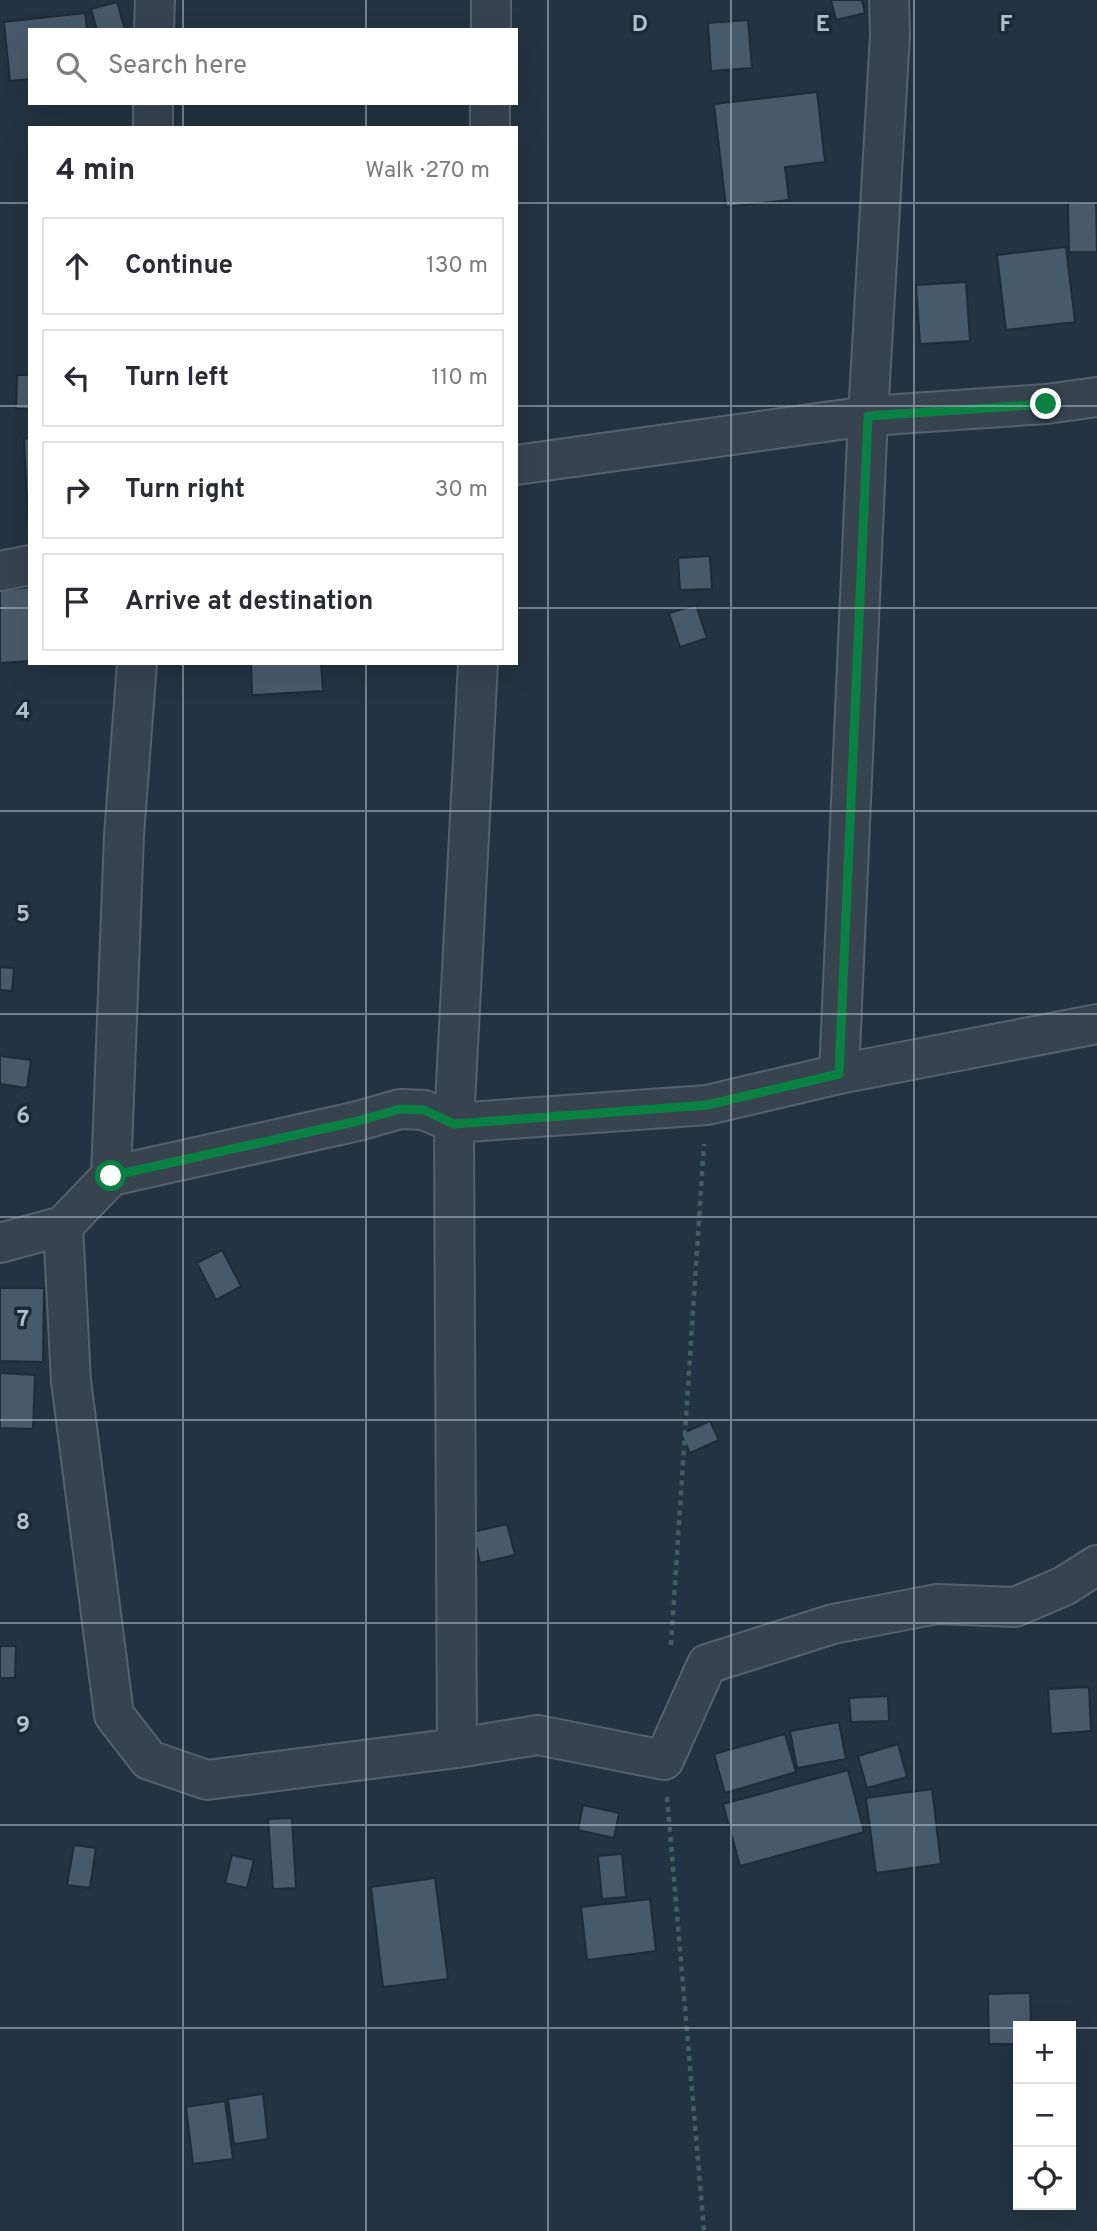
<!DOCTYPE html>
<html lang="en">
<head>
<meta charset="utf-8">
<style>
	body { margin:0; font-family:Overpass,sans-serif; background:#f2f2f3; color:#2b2b33 }
	.controls { position:absolute; right:21px; bottom:21px; display:grid; overflow:hidden; border-radius:0px; box-shadow:0 7px 28px #0002 }
	.controls button { width:63px; height:63px; display:grid; place-items:center; padding:0; border:0; border-bottom:2px solid #e1e1e2; background:#fff; color:#2b2b33; font:35px sans-serif }
	.stop { position:absolute; width:21px; height:21px; margin:-16px; border:5px solid #0b8043; border-radius:50%; background:#fff }
	.stop.end { background:#0b8043; border-color:#fff; box-shadow:0 2px 7px #0008 }
	.list { margin:0; padding:0; list-style:none }
	h2 { display:flex; justify-content:space-between; align-items:center; height:91px; margin:0; padding:0 28px; font-size:30px }
	h2 small { font-size:23px; font-weight:400; color:#7c7c81 }
	.list li { display:grid; grid-template-columns:46px 1fr auto; gap:21px; align-items:center; box-sizing:border-box; height:98px; margin:0 14px 14px; padding:0 14px; border:2px solid #e1e1e2; border-radius:0px }
	.list b { display:block; font-size:26px; white-space:nowrap }
	.list em { font-size:23px; font-style:normal; color:#7c7c81 }
	.icon { flex:none; width:38px; height:38px; fill:none; stroke:currentColor; stroke-width:2; stroke-linecap:round; stroke-linejoin:round }
	.map { position:relative; flex:none; width:1097px; height:2231px; overflow:hidden }
	.search { position:absolute; background:#fff; box-shadow:0 7px 28px #0002; left:28px; top:28px; width:490px; height:77px; display:flex; align-items:center; gap:18px; box-sizing:border-box; padding:0 24px; border-radius:0px; color:#7c7c81; font-size:26px }
	.panel { position:absolute; background:#fff; box-shadow:0 7px 28px #0002; left:28px; top:126px; width:490px; height:539px; border-radius:0px }
	.map>svg:first-child { display:block }
	.building { fill:#485a6a; stroke:#1e2b38; stroke-width:2 }
	.lines { fill:none; stroke-linecap:round; stroke-linejoin:round }
	.minor-casing { stroke:#55626e; stroke-width:42 }
	.path { stroke:#435e5e; stroke-width:4.5; stroke-dasharray:5 5; stroke-linecap:butt }
	.minor { stroke:#374450; stroke-width:38 }
	.route { stroke:#0b8043; stroke-width:9 }
	.grid { fill:none; stroke:#b3bfcb; stroke-width:2; stroke-opacity:0.55 }
	.grid-label { font-size:23px; text-anchor:middle; font-weight:bold; fill:#b3bfcb; stroke:#1c2936; stroke-width:7; stroke-linejoin:round; paint-order:stroke }
</style>
</head>
<body>
<div class="map">
<svg width="1097" height="2231" viewBox="0 0 1097 2231">
	<rect width="100%" height="100%" fill="#233341"/>
	<!-- building -->
	<g class="building">
		<polygon points="831,0 862,0 865,13 836,20"/>
		<polygon points="117,2 125,30 97,30 91,9"/>
		<polygon points="85,13 87,30 30,30 30,79 10,81 4,22"/>
		<polygon points="748,20 752,68 711,71 708,23"/>
		<polygon points="817,92 825,162 785,167 789,200 726,207 714,104"/>
		<polygon points="1096,202 1097,252 1069,252 1068,203"/>
		<polygon points="1066,247 1075,322 1006,330 997,255"/>
		<polygon points="966,282 970,341 920,344 916,285"/>
		<polygon points="17,375 30,375 30,409 16,409"/>
		<polygon points="30,438 30,522 28,522 24,439"/>
		<polygon points="710,556 712,589 680,590 678,558"/>
		<polygon points="30,587 30,661 0,663 0,590"/>
		<polygon points="696,605 707,638 680,647 669,613"/>
		<polygon points="251,663 321,663 323,691 252,695"/>
		<polygon points="0,967 14,968 12,991 0,990"/>
		<polygon points="0,1056 31,1060 27,1088 0,1084"/>
		<polygon points="222,1250 241,1286 216,1300 197,1263"/>
		<polygon points="0,1288 44,1288 43,1362 0,1361"/>
		<polygon points="0,1373 35,1375 33,1429 0,1428"/>
		<polygon points="710,1421 719,1440 690,1453 681,1434"/>
		<polygon points="507,1524 515,1555 480,1563 473,1532"/>
		<polygon points="0,1646 16,1646 15,1678 0,1678"/>
		<polygon points="1089,1687 1091,1731 1051,1734 1048,1689"/>
		<polygon points="888,1696 889,1721 851,1722 849,1698"/>
		<polygon points="839,1722 846,1759 797,1768 790,1731"/>
		<polygon points="785,1734 796,1772 725,1793 714,1754"/>
		<polygon points="898,1744 907,1777 867,1788 858,1756"/>
		<polygon points="848,1770 864,1832 740,1866 723,1804"/>
		<polygon points="932,1789 941,1864 876,1873 866,1798"/>
		<polygon points="583,1805 619,1813 614,1838 578,1830"/>
		<polygon points="292,1818 296,1888 273,1889 268,1819"/>
		<polygon points="74,1845 96,1848 90,1888 67,1885"/>
		<polygon points="622,1854 626,1897 602,1899 598,1856"/>
		<polygon points="232,1855 254,1860 247,1888 225,1883"/>
		<polygon points="435,1878 448,1979 383,1987 371,1887"/>
		<polygon points="650,1899 656,1951 587,1960 581,1907"/>
		<polygon points="1030,1993 1031,2026 1018,2026 1018,2044 989,2044 988,1994"/>
		<polygon points="263,2094 268,2139 234,2144 228,2099"/>
		<polygon points="225,2101 233,2159 193,2164 186,2107"/>
	</g>
	<g class="lines">
		<defs>
			<g id="minor">
				<polyline points="154,30 155,0"/>
				<polyline points="491,30 491,0"/>
				<polyline points="153,128 153,103"/>
				<polyline points="490,128 490,103"/>
				<polyline points="516,465 868,416 1046,404 1097,397"/>
				<polyline points="0,571 30,565"/>
				<polyline points="839,1074 868,416 890,35 889,0"/>
				<polyline points="111,1176 124,835 137,663"/>
				<polyline points="63,1226 71,1381 114,1715 149,1760 207,1780 457,1748 538,1735 664,1760 707,1664 833,1624 937,1604 1015,1607 1064,1586 1097,1565"/>
				<polyline points="0,1243 63,1226 111,1176 358,1121 400,1109 424,1110 454,1123 707,1105 839,1074 1097,1024"/>
				<polyline points="457,1748 454,1123 478,663"/>
			</g>
		</defs>
		<!-- minor casing -->
		<use href="#minor" class="minor-casing"/>
		<!-- path -->
		<g class="path">
			<polyline points="671,1645 704,1144"/>
			<polyline points="667,1797 704,2231"/>
		</g>
		<!-- minor -->
		<use href="#minor" class="minor"/>
	</g>
	<g class="lines">
		<!-- route -->
		<polyline class="route" points="111,1176 358,1121 400,1109 424,1110 454,1124 707,1105 839,1074 868,416 1046,404"/>
	</g>
	<!-- grid -->
	<path class="grid" d="M183 0V30M366 0V30M548 0V2231M731 0V2231M914 0V2231M183 103V128M366 103V128M0 203H30M516 203H1097M0 406H30M516 406H1097M0 608H30M516 608H1097M183 663V2231M366 663V2231M0 811H1097M0 1014H1097M0 1217H1097M0 1420H1097M0 1623H1097M0 1825H1097M0 2028H1018M1071 2028H1097"/>
	<g class="grid-label">
		<text x="640" y="31">D</text>
		<text x="823" y="31">E</text>
		<text x="1006" y="31">F</text>
		<text x="23" y="718">4</text>
		<text x="23" y="921">5</text>
		<text x="23" y="1123">6</text>
		<text x="23" y="1326">7</text>
		<text x="23" y="1529">8</text>
		<text x="23" y="1732">9</text>
	</g>
</svg>
<div class="controls">
<button>+</button>
<button>−</button>
<button><svg class="icon" aria-label="locate" viewBox="0 0 24 24"><circle cx="12" cy="12" r="6"/><path d="M12 2v4M12 18v4M2 12h4M18 12h4"/></svg></button>
</div>
<div class="stop" style="left:111px;top:1176px"></div>
<div class="stop end" style="left:1046px;top:404px"></div>
<div class="search"><svg class="icon" aria-label="search" viewBox="0 0 24 24"><circle cx="10" cy="10" r="6"/><path d="M15 15l6 6"/></svg>Search here</div>
<section class="panel">
<h2>4 min<small>Walk · 270 m</small></h2>
<ul class="list">
<li><svg class="icon" aria-label="ahead" viewBox="0 0 24 24"><path d="M12 20V5M6 11l6-6 6 6"/></svg><div><b>Continue</b></div><em>130 m</em></li>
<li><svg class="icon" aria-label="left" viewBox="0 0 24 24"><path d="M17 20v-9H6M10 6l-5 5 5 5"/></svg><div><b>Turn left</b></div><em>110 m</em></li>
<li><svg class="icon" aria-label="right" viewBox="0 0 24 24"><path d="M7 20v-9h11M14 6l5 5-5 5"/></svg><div><b>Turn right</b></div><em>30 m</em></li>
<li><svg class="icon" aria-label="arrive" viewBox="0 0 24 24"><path d="M6 21V4h12l-3 4 3 4H6"/></svg><div><b>Arrive at destination</b></div></li>
</ul>
</section>
</div>
</body>
</html>
